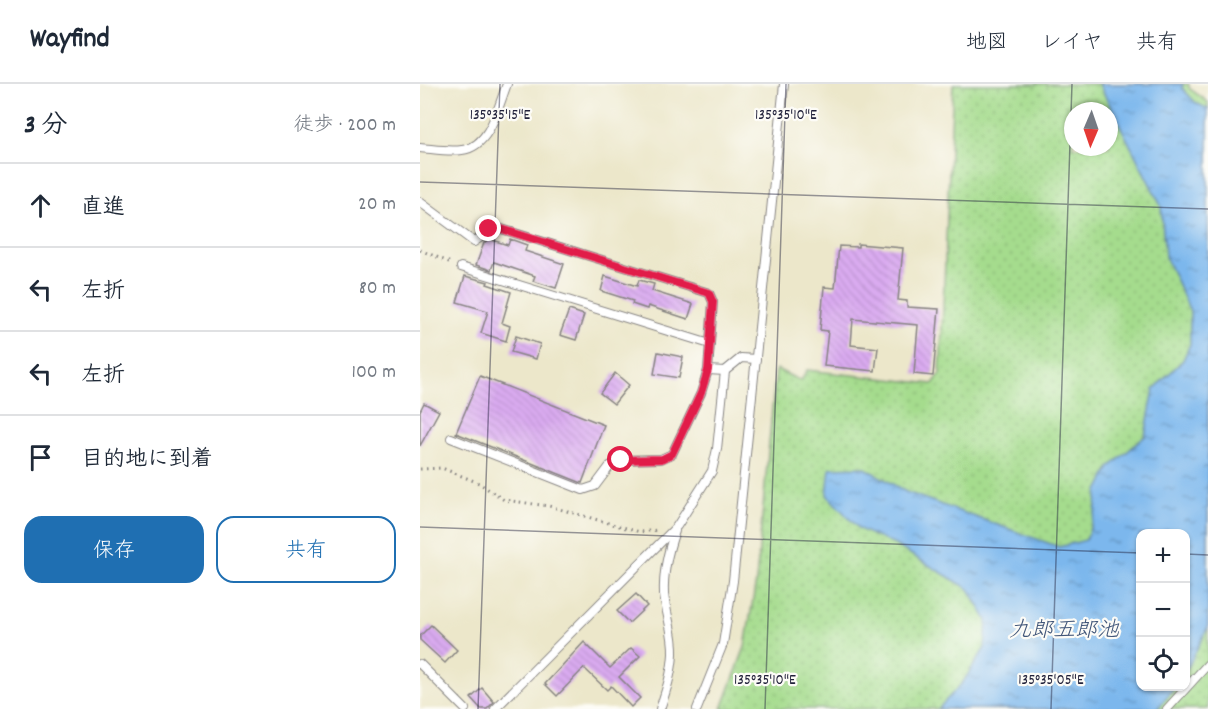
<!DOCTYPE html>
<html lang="ja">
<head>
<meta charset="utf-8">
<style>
	body { margin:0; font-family:Dekko,"Klee One",sans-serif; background:#f2f2f3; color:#1f2937 }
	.controls { position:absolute; right:18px; bottom:18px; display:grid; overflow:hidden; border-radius:12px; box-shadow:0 2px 4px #0004 }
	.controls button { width:54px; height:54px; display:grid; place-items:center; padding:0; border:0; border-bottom:2px solid #e0e1e3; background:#fff; color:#1f2937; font:30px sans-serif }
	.compass { position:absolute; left:644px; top:18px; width:54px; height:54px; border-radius:50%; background:#fff; box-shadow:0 2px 4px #0004; rotate:182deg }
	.stop { position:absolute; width:18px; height:18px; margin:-14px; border:4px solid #e11d48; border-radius:50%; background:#fff }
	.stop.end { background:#e11d48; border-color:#fff; box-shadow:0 2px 6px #0008 }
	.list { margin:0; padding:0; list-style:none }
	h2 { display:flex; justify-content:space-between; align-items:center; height:78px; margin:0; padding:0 24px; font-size:26px }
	h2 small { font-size:20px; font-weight:400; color:#747a83 }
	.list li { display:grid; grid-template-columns:39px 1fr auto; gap:18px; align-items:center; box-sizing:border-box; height:84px; padding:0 24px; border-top:2px solid #e0e1e3 }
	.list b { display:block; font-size:22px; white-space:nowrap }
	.list em { font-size:20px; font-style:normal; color:#747a83 }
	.actions { display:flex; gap:12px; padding:18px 24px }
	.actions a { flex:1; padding:14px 0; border:2px solid #1f6fb2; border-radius:18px; text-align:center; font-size:21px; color:#1f6fb2 }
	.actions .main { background:#1f6fb2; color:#fff }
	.icon { flex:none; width:33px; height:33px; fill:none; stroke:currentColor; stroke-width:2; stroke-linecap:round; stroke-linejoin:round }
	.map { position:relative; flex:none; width:788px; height:625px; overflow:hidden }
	header { display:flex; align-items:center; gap:36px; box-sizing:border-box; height:84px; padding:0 30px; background:#fff; border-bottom:2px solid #e0e1e3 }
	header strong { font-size:28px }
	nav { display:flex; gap:33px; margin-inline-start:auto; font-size:21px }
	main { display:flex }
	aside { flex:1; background:#fff }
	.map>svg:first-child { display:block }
	.grass { fill:url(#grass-dots); stroke:#647f64; stroke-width:1.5; fill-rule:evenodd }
	.water { fill:url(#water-ripples); stroke:#4e6c94; stroke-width:1.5 }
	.building { fill:url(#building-back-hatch) }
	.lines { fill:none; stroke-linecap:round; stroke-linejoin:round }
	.service-casing { stroke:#878482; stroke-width:10 }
	.path { stroke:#878482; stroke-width:3; stroke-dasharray:1.5 4.5; stroke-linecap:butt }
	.service { stroke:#fff; stroke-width:8 }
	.route { stroke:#e11d48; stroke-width:8 }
	.ticks { fill:none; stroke:#22223b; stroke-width:1.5; stroke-opacity:0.45 }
	.labels { text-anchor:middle; stroke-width:4.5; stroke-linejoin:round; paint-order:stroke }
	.water-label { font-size:22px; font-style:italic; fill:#415679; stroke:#fdfcf7 }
	.ticks-label { font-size:15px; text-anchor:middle; fill:#22223b; stroke:#fdfcf7; stroke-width:4.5; stroke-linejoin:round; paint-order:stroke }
</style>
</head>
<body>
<header>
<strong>Wayfind</strong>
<nav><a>地図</a><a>レイヤ</a><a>共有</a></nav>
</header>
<main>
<aside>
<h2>3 分<small>徒歩 · 200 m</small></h2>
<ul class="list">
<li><svg class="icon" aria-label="ahead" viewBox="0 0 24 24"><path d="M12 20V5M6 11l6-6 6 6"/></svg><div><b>直進</b></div><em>20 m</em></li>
<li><svg class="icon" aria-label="left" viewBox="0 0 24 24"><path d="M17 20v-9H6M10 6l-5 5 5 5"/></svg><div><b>左折</b></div><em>80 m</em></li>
<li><svg class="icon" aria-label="left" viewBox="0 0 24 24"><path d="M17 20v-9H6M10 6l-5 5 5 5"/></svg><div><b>左折</b></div><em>100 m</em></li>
<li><svg class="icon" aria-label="arrive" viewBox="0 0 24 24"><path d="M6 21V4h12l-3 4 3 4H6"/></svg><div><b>目的地に到着</b></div></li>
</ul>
<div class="actions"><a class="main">保存</a><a>共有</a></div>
</aside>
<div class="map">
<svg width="788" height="625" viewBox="0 0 788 625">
	<defs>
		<pattern id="grass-dots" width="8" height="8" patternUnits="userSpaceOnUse" patternTransform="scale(1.5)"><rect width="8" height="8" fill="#a5dc8d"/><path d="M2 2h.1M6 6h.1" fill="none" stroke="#8ebc7b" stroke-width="1.8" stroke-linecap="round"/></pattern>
		<pattern id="water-ripples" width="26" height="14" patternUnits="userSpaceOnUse" patternTransform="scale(1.5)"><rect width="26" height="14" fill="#7bb7ed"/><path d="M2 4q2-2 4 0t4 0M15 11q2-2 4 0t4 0" fill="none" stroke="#6494c1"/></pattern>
		<pattern id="building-back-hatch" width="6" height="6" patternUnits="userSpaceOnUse" patternTransform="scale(1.5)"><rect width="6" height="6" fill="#daabf0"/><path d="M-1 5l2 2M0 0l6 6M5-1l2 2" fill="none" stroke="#bb93cf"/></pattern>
	</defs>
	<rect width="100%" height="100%" fill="#fdfcf7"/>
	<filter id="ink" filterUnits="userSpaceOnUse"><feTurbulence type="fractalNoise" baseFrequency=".0167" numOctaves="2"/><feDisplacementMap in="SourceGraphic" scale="12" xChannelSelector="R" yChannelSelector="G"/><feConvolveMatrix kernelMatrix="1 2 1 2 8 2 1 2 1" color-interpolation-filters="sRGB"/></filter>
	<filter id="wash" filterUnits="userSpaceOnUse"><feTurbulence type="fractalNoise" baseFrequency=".008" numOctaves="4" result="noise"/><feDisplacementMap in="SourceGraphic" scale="24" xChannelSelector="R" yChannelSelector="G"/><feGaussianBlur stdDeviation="1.35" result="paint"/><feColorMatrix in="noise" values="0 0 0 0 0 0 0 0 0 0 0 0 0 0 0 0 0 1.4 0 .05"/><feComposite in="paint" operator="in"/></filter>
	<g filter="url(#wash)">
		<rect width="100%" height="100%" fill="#ece7ca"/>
		<!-- grass -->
		<path class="grass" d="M533 0H769V4L788 18V625H302L325 563 336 497 356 285 381 297 387 286 513 300 520 290ZM653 27H689V63H653ZM720 450H766V602H720Z"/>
		<!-- water -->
		<polygon class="water" points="679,0 763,0 762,4 776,19 788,25 788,543 766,587 766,450 720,450 720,602 755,603 737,625 518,625 543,598 565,564 567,536 549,505 475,461 439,445 407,411 410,384 444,383 486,408 639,463 666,456 675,429 678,407 690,383 725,352 734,305 763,276 770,260 770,227 745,172 741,122"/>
		<g id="blocks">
			<!-- building -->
			<g class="building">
				<polygon points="69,155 88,161 90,155 107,161 105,167 144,180 136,204 113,197 115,192 74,178 71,186 56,181 64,159"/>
				<polygon points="438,160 483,164 478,216 487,217 487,223 519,225 513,292 494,290 498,241 433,235 431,261 458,264 455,287 404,282 408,247 400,246 404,203 415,204 419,162 438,163"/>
				<polygon points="45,192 68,198 67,200 91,208 82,239 90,242 86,257 61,249 68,227 37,218"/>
				<polygon points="185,192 217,202 219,196 234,200 232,207 273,220 268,235 228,222 227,225 212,220 213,217 181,207"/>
				<polygon points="149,226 164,231 156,256 140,251"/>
				<polygon points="96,252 120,260 116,275 91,268"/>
				<polygon points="238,268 263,273 259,294 234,290"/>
				<polygon points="195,289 209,301 194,320 180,309"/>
				<polygon points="60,292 184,341 162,399 36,349"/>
				<polygon points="4,319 19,327 0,362 0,327"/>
				<polygon points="216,510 227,522 209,539 197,527"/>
				<polygon points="11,541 37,566 25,579 0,556 0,552"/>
				<polygon points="164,558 190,584 211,564 220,572 199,593 220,614 211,623 191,602 187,606 164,584 137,612 125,600"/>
				<polygon points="62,604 74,618 67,625 61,625 51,614"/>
			</g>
		</g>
	</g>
	<g filter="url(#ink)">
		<use href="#blocks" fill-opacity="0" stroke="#878482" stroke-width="1.5"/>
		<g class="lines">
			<defs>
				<g id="service">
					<path d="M0 64C13 65 29 68 42 66 70 63 78 23 87 0"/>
					<polyline points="0,118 54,158 75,143 289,209 293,218 288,286 281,309 252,370 241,375 201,376 190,382 175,402 163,406 31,354"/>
					<polyline points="41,183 290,260"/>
					<polyline points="288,286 305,287 321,274 336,275"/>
					<polyline points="0,580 45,625"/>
					<polyline points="75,625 257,442 292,387 297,365 305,287"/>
					<path d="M240 625C246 607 252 589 253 570 254 549 246 531 244 510 243 488 248 467 255 447"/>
					<polyline points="277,625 303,560 313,497 364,0"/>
					<polyline points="747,625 788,580"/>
				</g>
			</defs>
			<!-- service casing -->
			<use href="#service" class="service-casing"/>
			<!-- path -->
			<g class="path">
				<polyline points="0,166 31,179"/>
				<polyline points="0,385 22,384 59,399 84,416 129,422 220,448 237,446"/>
			</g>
			<!-- service -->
			<use href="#service" class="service"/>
		</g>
	</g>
	<g class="lines" filter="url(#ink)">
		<!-- route -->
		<polyline class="route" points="69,145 75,143 289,209 293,218 288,286 281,309 252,370 242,375 201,376"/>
	</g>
	<!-- ticks -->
	<path class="ticks" d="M0 98 788 125M0 443 720 469M766 470 788 471M58 625 80 0M345 625 366 0M631 625 652 0"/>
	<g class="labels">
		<!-- water labels -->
		<g class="water-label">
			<text x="644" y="552">九郎五郎池</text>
		</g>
	</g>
	<g class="ticks-label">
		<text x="80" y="35">135°35'15"E</text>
		<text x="366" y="35">135°35'10"E</text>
		<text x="345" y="600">135°35'10"E</text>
		<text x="631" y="600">135°35'05"E</text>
	</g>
</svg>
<div class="controls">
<button>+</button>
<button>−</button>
<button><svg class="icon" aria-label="locate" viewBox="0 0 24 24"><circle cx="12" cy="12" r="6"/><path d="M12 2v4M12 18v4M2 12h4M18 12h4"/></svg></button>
</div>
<svg class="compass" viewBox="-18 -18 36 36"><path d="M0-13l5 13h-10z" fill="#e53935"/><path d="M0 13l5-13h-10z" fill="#747a83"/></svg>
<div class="stop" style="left:201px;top:376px"></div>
<div class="stop end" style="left:69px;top:145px"></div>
</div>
</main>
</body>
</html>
